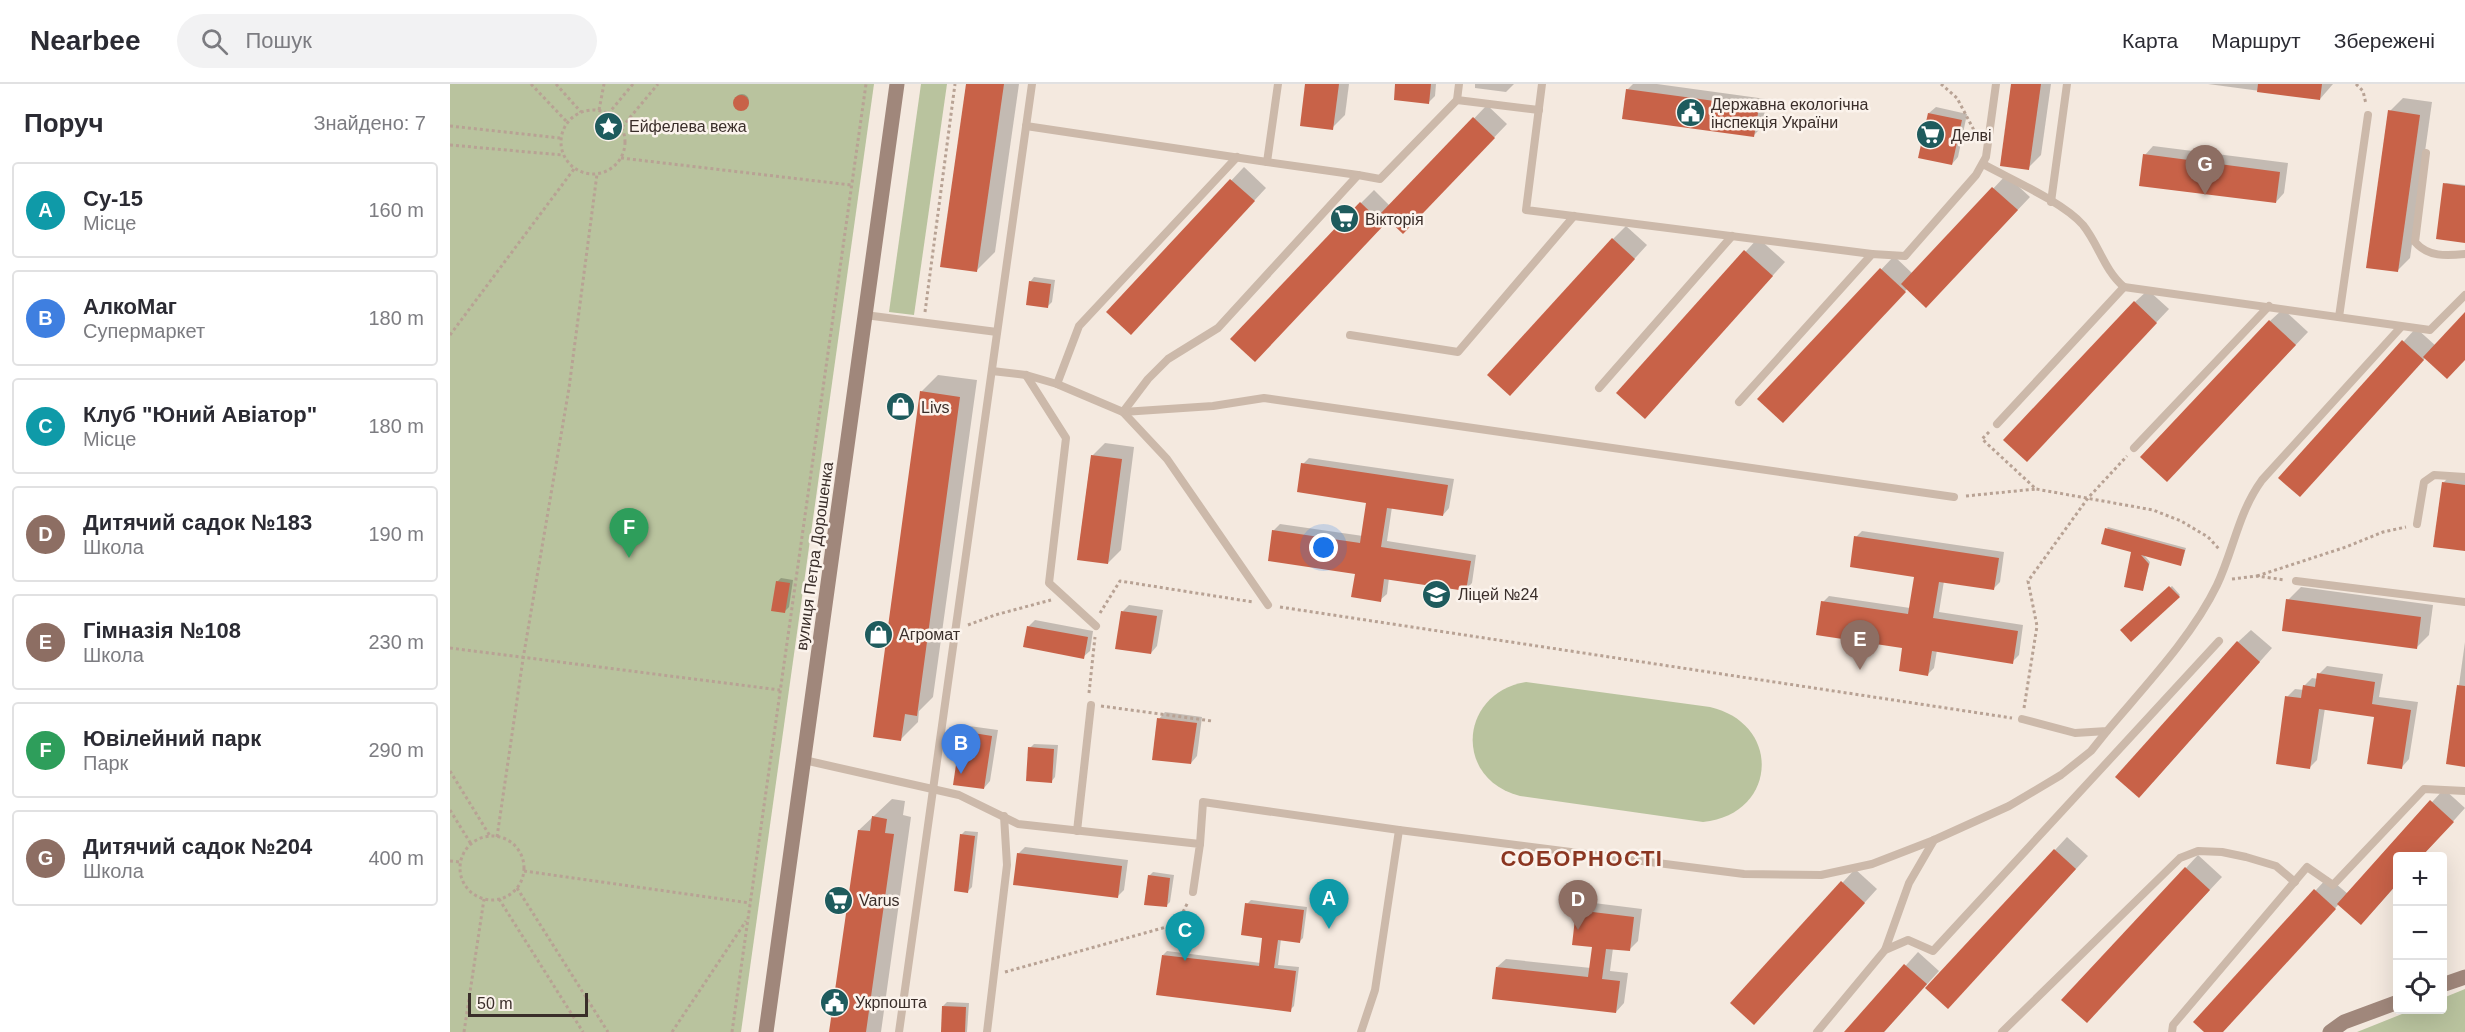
<!DOCTYPE html>
<html lang="uk">
<head>
<meta charset="utf-8">
<style>
	body { margin:0; font-family:Helvetica,sans-serif; background:#f2f2f3; color:#2b2b33 }
	.controls { position:absolute; right:18px; bottom:18px; display:grid; overflow:hidden; border-radius:6px; box-shadow:0 6px 24px #0002 }
	.controls button { width:54px; height:54px; display:grid; place-items:center; padding:0; border:0; border-bottom:2px solid #e1e1e2; background:#fff; color:#2b2b33; font:30px sans-serif }
	.scale { position:absolute; left:18px; bottom:15px; width:120px; box-sizing:border-box; padding-left:6px; border:3px solid #3a2e2a; border-top:0; font-size:16px; line-height:21px; white-space:nowrap; color:#3a2e2a; -webkit-text-stroke:4px #fbf3ec; paint-order:stroke }
	.you { position:absolute; left:874px; top:464px; width:21px; height:21px; margin:-15px; border:4px solid #fff; border-radius:50%; background:#1a73e8; box-shadow:0 0 0 9px #1a73e833 }
	.badge { display:grid; place-items:center; width:39px; height:39px; border-radius:50%; background:#1e5b5d; color:#fff; font-size:20px; font-weight:700 }
	.pin { position:absolute; translate:-50% -50px; filter:drop-shadow(0 2px 3px #0008) }
	.pin::after { content:''; position:absolute; top:32px; width:21px; height:18px; background:inherit; clip-path:polygon(0 0,100% 0,50% 100%) }
	.list { margin:0; padding:0; list-style:none }
	h2 { display:flex; justify-content:space-between; align-items:center; height:78px; margin:0; padding:0 24px; font-size:26px }
	h2 small { font-size:20px; font-weight:400; color:#7c7c81 }
	.list li { display:grid; grid-template-columns:39px 1fr auto; gap:18px; align-items:center; box-sizing:border-box; height:96px; margin:0 12px 12px; padding:0 12px; border:2px solid #e1e1e2; border-radius:6px }
	.list b { display:block; font-size:22px; white-space:nowrap }
	.list p { margin:0; font-size:20px; white-space:nowrap; color:#7c7c81 }
	.list em { font-size:20px; font-style:normal; color:#7c7c81 }
	.icon { flex:none; width:33px; height:33px; fill:none; stroke:currentColor; stroke-width:2; stroke-linecap:round; stroke-linejoin:round }
	.map { position:relative; flex:none; width:2015px; height:948px; overflow:hidden }
	header { display:flex; align-items:center; gap:36px; box-sizing:border-box; height:84px; padding:0 30px; background:#fff; border-bottom:2px solid #e1e1e2 }
	header strong { font-size:28px }
	nav { display:flex; gap:33px; margin-inline-start:auto; font-size:21px }
	.search { width:420px; height:54px; background:#f2f2f3; display:flex; align-items:center; gap:15px; box-sizing:border-box; padding:0 21px; border-radius:33px; color:#7c7c81; font-size:22px }
	main { display:flex }
	aside { flex:1; background:#fff }
	.map>svg:first-child { display:block }
	.green { fill:#b9c39e }
	.shadow { fill:#0003 }
	.building { fill:#c86248 }
	.lines { fill:none; stroke-linecap:round; stroke-linejoin:round }
	.path { stroke:#b8a294; stroke-width:3; stroke-dasharray:3 3; stroke-linecap:butt }
	.lane { stroke:#ccb9aa; stroke-width:8 }
	.secondary { stroke:#a0877b; stroke-width:15 }
	.labels { text-anchor:middle; stroke-width:5; stroke-linejoin:round; paint-order:stroke }
	.poi-label { font-size:16px; fill:#3a2e2a; stroke:#fbf3ec; text-anchor:start }
	.street-label { font-size:16px; fill:#3a2e2a; stroke:#fbf3ec }
	.district-label { font-size:22px; font-weight:bold; letter-spacing:1.5px; fill:#8b3621; stroke:#fbf3ec }
</style>
</head>
<body>
<header>
<strong>Nearbee</strong>
<div class="search"><svg class="icon" aria-label="search" viewBox="0 0 24 24"><circle cx="10" cy="10" r="6"/><path d="M15 15l6 6"/></svg>Пошук</div>
<nav><a>Карта</a><a>Маршрут</a><a>Збережені</a></nav>
</header>
<main>
<aside>
<h2>Поруч<small>Знайдено: 7</small></h2>
<ul class="list">
<li><span class="badge" style="background:#0f9aa8">A</span><div><b>Су-15</b><p>Місце</p></div><em>160 m</em></li>
<li><span class="badge" style="background:#3f7fe0">B</span><div><b>АлкоМаг</b><p>Супермаркет</p></div><em>180 m</em></li>
<li><span class="badge" style="background:#0f9aa8">C</span><div><b>Клуб &quot;Юний Авіатор&quot;</b><p>Місце</p></div><em>180 m</em></li>
<li><span class="badge" style="background:#8d6e63">D</span><div><b>Дитячий садок №183</b><p>Школа</p></div><em>190 m</em></li>
<li><span class="badge" style="background:#8d6e63">E</span><div><b>Гімназія №108</b><p>Школа</p></div><em>230 m</em></li>
<li><span class="badge" style="background:#2e9e5b">F</span><div><b>Ювілейний парк</b><p>Парк</p></div><em>290 m</em></li>
<li><span class="badge" style="background:#8d6e63">G</span><div><b>Дитячий садок №204</b><p>Школа</p></div><em>400 m</em></li>
</ul>
</aside>
<div class="map">
<svg width="2015" height="948" viewBox="0 0 2015 948">
	<rect width="100%" height="100%" fill="#f4e9df"/>
	<!-- green -->
	<g class="green">
		<polygon points="0,0 424,0 291,948 0,948"/>
		<polygon points="471,0 497,0 464,231 439,228"/>
		<path d="M1076 598 1260 623C1333 640 1327 731 1253 738L1070 712C1003 695 1009 609 1076 598Z"/>
		<polygon points="2015,905 2015,948 1907,948 1962,926 1992,926 1993,914"/>
	</g>
	<!-- shadow -->
	<g class="shadow">
		<polygon points="518,0 569,0 545,168 526,187"/>
		<polygon points="857,0 899,0 895,31 882,44"/>
		<polygon points="947,0 986,0 985,12 979,18"/>
		<polygon points="1025,0 1064,0 1056,8 1025,4"/>
		<polygon points="1183,0 1207,0 1316,15 1313,42 1304,51 1177,6"/>
		<polygon points="1562,0 1601,0 1591,71 1578,84"/>
		<polygon points="1758,0 1883,0 1870,15"/>
		<circle cx="292" cy="17" r="7"/>
		<polygon points="1953,14 1982,18 1960,174 1947,187 1940,27"/>
		<polygon points="1037,21 1057,40 966,135 939,135 817,263 911,119 924,106 940,122"/>
		<polygon points="1486,23 1517,30 1508,73 1502,80 1479,29"/>
		<polygon points="1703,62 1838,79 1834,109 1826,118 1695,71"/>
		<polygon points="794,83 816,104 693,236 658,228"/>
		<polygon points="1556,91 1580,113 1489,209 1457,205 1346,324 1309,315 1444,172 1463,190"/>
		<polygon points="1996,99 2015,101 2015,158 1995,100"/>
		<polygon points="1176,142 1197,161 1073,297 1163,155"/>
		<polygon points="1308,154 1335,178 1207,320 1168,309"/>
		<polygon points="584,193 605,196 602,218 598,222 580,198"/>
		<polygon points="1698,206 1719,225 1589,363 1685,218"/>
		<polygon points="1833,225 1858,248 1730,383 1820,237"/>
		<polygon points="2015,230 2015,275 1976,273 1863,398 1830,393 1966,244 1986,262"/>
		<polygon points="488,291 527,296 483,613 469,627 468,638 450,656 471,308"/>
		<polygon points="655,359 684,363 671,466 658,479 642,372"/>
		<polygon points="859,374 1004,395 999,424 993,431 942,423 937,457 1026,471 1022,499 1016,505 939,494 937,510 930,516 906,488 823,447 830,440 913,452 918,417 853,380"/>
		<polygon points="2001,391 2015,393 2015,466 1993,399"/>
		<polygon points="1658,443 1736,464 1732,478 1731,480 1692,469 1700,478 1693,505 1683,467 1657,444"/>
		<polygon points="1412,447 1554,468 1550,498 1543,505 1494,497 1489,528 1573,541 1569,571 1562,578 1487,566 1484,584 1478,590 1454,563 1373,518 1379,512 1460,524 1465,491 1406,453"/>
		<polygon points="331,494 343,496 339,523 335,527 327,498"/>
		<polygon points="1722,502 1730,511 1681,556 1673,546"/>
		<polygon points="1851,503 1983,521 1979,551 1966,564 1838,516"/>
		<polygon points="679,521 713,526 707,562 701,569 673,527"/>
		<polygon points="585,536 643,547 640,567 633,573 578,543"/>
		<polygon points="1801,546 1822,564 1702,699 1788,558"/>
		<polygon points="2015,558 2015,681 1998,679"/>
		<polygon points="1877,582 1933,590 1929,613 1968,618 1959,675 1952,683 1925,632 1875,624 1867,676 1859,684 1837,613 1845,605 1854,606 1854,602 1862,594 1868,595 1869,590"/>
		<polygon points="715,628 752,633 747,672 741,679 709,635"/>
		<polygon points="519,642 548,646 540,697 534,704 513,648"/>
		<polygon points="584,660 608,661 605,693 601,698 580,664"/>
		<polygon points="1994,705 2015,724 1972,772 1948,772 1948,799 1924,826 1889,820 1772,948 1756,948 1745,938 1878,793 1898,810"/>
		<polygon points="442,715 455,717 453,731 461,733 431,948 381,948 409,746"/>
		<polygon points="515,747 528,748 522,803 518,807 511,751"/>
		<polygon points="1617,753 1638,772 1510,910 1605,766"/>
		<polygon points="575,763 678,776 674,806 667,813 568,770"/>
		<polygon points="1748,771 1772,793 1649,924 1736,784"/>
		<polygon points="1405,785 1427,805 1317,926 1282,919"/>
		<polygon points="703,788 724,791 720,818 716,822 699,792"/>
		<polygon points="801,816 857,823 853,854 849,858 831,855 828,881 849,883 844,922 840,926 713,871 717,867 811,879 814,853 797,820"/>
		<polygon points="1136,818 1192,825 1188,857 1179,866 1163,864 1160,887 1178,889 1174,919 1166,928 1047,883 1056,875 1141,884 1143,862 1127,827"/>
		<polygon points="1468,868 1489,887 1434,948 1396,948"/>
		<polygon points="497,918 519,919 517,948 492,948 493,922"/>
	</g>
	<!-- building -->
	<g class="building">
		<polygon points="516,0 554,0 527,188 490,183"/>
		<polygon points="855,0 889,0 883,46 850,42"/>
		<polygon points="945,0 981,0 979,20 944,16"/>
		<polygon points="1561,0 1591,0 1579,86 1550,82"/>
		<polygon points="1808,0 1872,0 1870,16 1807,8"/>
		<polygon points="1176,5 1309,23 1304,53 1172,35"/>
		<circle cx="291" cy="19" r="8"/>
		<polygon points="1938,26 1970,31 1948,188 1916,184"/>
		<polygon points="1478,29 1512,36 1502,81 1468,74"/>
		<polygon points="1023,33 1045,54 953,150 931,129"/>
		<polygon points="1693,70 1830,88 1826,119 1689,102"/>
		<polygon points="780,95 805,117 681,251 656,228"/>
		<polygon points="1993,99 2015,102 2015,159 1986,155"/>
		<polygon points="1542,103 1568,126 1476,224 1451,200"/>
		<polygon points="910,118 934,141 805,278 780,255"/>
		<polygon points="1162,154 1185,175 1060,312 1037,291"/>
		<polygon points="1294,166 1323,192 1195,335 1166,309"/>
		<polygon points="1430,184 1456,208 1333,339 1307,315"/>
		<polygon points="579,197 601,200 598,224 576,221"/>
		<polygon points="1684,217 1707,239 1577,378 1553,356"/>
		<polygon points="2015,228 2015,276 1997,295 1973,273"/>
		<polygon points="1819,236 1846,261 1717,398 1690,373"/>
		<polygon points="1952,256 1974,276 1850,413 1828,394"/>
		<polygon points="470,307 510,313 467,632 455,630 451,657 423,653"/>
		<polygon points="641,371 672,375 658,480 627,476"/>
		<polygon points="851,379 998,401 993,432 937,424 931,463 1021,477 1016,507 934,495 931,518 901,513 905,490 818,477 822,446 910,459 916,419 847,408"/>
		<polygon points="1992,398 2015,401 2015,467 1983,463"/>
		<polygon points="1655,444 1735,466 1731,482 1691,471 1699,480 1693,507 1674,503 1681,468 1651,460"/>
		<polygon points="1404,452 1549,474 1544,506 1489,498 1483,534 1568,547 1563,580 1482,567 1478,592 1449,587 1452,564 1366,551 1371,517 1458,530 1464,493 1400,483"/>
		<polygon points="326,497 340,499 335,529 321,527"/>
		<polygon points="1719,502 1730,513 1681,558 1670,546"/>
		<polygon points="1836,515 1971,533 1967,565 1832,547"/>
		<polygon points="671,527 707,532 701,570 665,565"/>
		<polygon points="577,542 638,553 634,575 573,563"/>
		<polygon points="1787,557 1810,578 1689,714 1665,693"/>
		<polygon points="1867,589 1925,598 1922,620 1961,626 1952,685 1917,680 1924,633 1869,625 1860,685 1826,680 1835,612 1851,614 1853,601 1865,603"/>
		<polygon points="2007,601 2015,602 2015,683 1996,680"/>
		<polygon points="707,634 747,639 741,680 702,676"/>
		<polygon points="511,647 542,652 534,705 503,701"/>
		<polygon points="578,663 604,665 602,699 576,697"/>
		<polygon points="1980,716 2004,738 1972,772 1947,772 1947,800 1911,841 1887,820"/>
		<polygon points="422,732 437,735 435,749 444,750 416,948 379,948 408,746 420,747"/>
		<polygon points="510,750 525,752 518,809 504,807"/>
		<polygon points="1604,765 1626,785 1498,925 1475,904"/>
		<polygon points="567,769 672,782 668,814 563,801"/>
		<polygon points="1735,783 1760,806 1637,939 1611,916"/>
		<polygon points="698,791 720,794 717,823 694,821"/>
		<polygon points="1391,797 1415,819 1304,941 1280,919"/>
		<polygon points="1864,805 1886,825 1773,948 1754,948 1743,938"/>
		<polygon points="795,819 854,826 850,859 828,856 824,884 846,887 841,928 706,911 712,871 809,882 812,854 791,851"/>
		<polygon points="1126,826 1184,833 1180,867 1156,865 1152,895 1170,897 1166,929 1042,915 1046,883 1138,893 1142,863 1122,861"/>
		<polygon points="1454,880 1477,900 1434,948 1394,948"/>
		<polygon points="492,922 516,923 515,948 491,948"/>
	</g>
	<g class="lines">
		<!-- path -->
		<g class="path">
			<polyline points="81,0 117,38"/>
			<polyline points="106,0 131,28"/>
			<polyline points="1491,0 1507,14 1527,52"/>
			<polyline points="1906,0 1913,7 1916,20"/>
			<circle cx="143" cy="58" r="32"/>
			<polyline points="149,26 154,0"/>
			<polyline points="158,30 183,0"/>
			<polyline points="0,42 110,54"/>
			<polyline points="172,43 208,0"/>
			<polyline points="0,61 112,71"/>
			<polyline points="171,74 401,101"/>
			<polyline points="475,228 505,0"/>
			<polyline points="0,251 124,85"/>
			<polyline points="1539,348 1532,355 1586,405 1703,426 1731,437 1758,453 1770,466"/>
			<polyline points="1516,412 1586,405"/>
			<polyline points="1807,492 1896,463 1933,448 1956,443"/>
			<polyline points="1782,495 1807,492 1835,496"/>
			<polyline points="830,523 1562,634"/>
			<polyline points="650,529 670,497 803,518"/>
			<polyline points="518,541 545,531 601,516"/>
			<polyline points="0,564 330,606"/>
			<polyline points="639,609 645,553"/>
			<polyline points="651,622 762,637"/>
			<polyline points="1574,624 1587,542 1578,497 1638,414 1677,372"/>
			<polyline points="0,687 40,752"/>
			<polyline points="0,726 21,760"/>
			<circle cx="42" cy="784" r="32"/>
			<polyline points="47,753 73,575 119,304 147,90"/>
			<polyline points="0,777 10,778"/>
			<polyline points="74,787 300,819"/>
			<polyline points="67,804 158,948"/>
			<polyline points="49,815 133,948"/>
			<polyline points="555,888 727,840 738,818"/>
			<polyline points="14,948 34,815"/>
			<polyline points="222,948 296,837"/>
			<polyline points="282,948 416,0"/>
		</g>
		<!-- lane -->
		<g class="lane">
			<polyline points="828,0 817,78 908,91"/>
			<polyline points="1092,0 1076,126 1422,170"/>
			<polyline points="1007,16 1089,26"/>
			<polyline points="576,42 817,78"/>
			<path d="M1976 69 1965 158C1978 173 1996 172 2015 170"/>
			<path d="M1533 80C1560 95 1613 118 1633 141 1649 161 1654 186 1674 203L1980 246 2015 211"/>
			<polyline points="1601,118 1617,0"/>
			<polyline points="415,231 547,248"/>
			<polyline points="1889,233 1918,31"/>
			<polyline points="900,251 1008,268 1124,132"/>
			<polyline points="542,287 576,291 607,300 673,328 763,322 814,314 1504,413"/>
			<polyline points="576,291 616,354 599,499 646,542"/>
			<polyline points="607,300 629,242 787,73"/>
			<polyline points="1149,304 1282,152"/>
			<polyline points="1289,318 1422,170 1455,172 1526,91 1536,73 1546,0"/>
			<polyline points="1547,340 1674,203"/>
			<polyline points="1684,364 1819,222"/>
			<polyline points="1967,440 1974,398 1984,391 2015,393"/>
			<polyline points="1846,497 2015,518"/>
			<polyline points="818,521 717,375 673,328 698,295 718,275 768,244 908,91 930,95 1007,16 1009,0"/>
			<path d="M1572 635 1625 649 1657 647C1694 603 1742 553 1767 501 1784 465 1788 429 1812 396L1951 243"/>
			<polyline points="354,676 509,711 568,740 750,760 743,808"/>
			<polyline points="627,747 641,621"/>
			<polyline points="750,760 753,718 949,746 1294,790 1371,791 1422,780 1484,756 1559,722 1611,691 1641,667 1657,647"/>
			<polyline points="1435,866 1459,799 1484,756"/>
			<polyline points="449,948 582,0"/>
			<polyline points="537,948 557,781 554,732"/>
			<polyline points="911,948 925,906 949,746"/>
			<polyline points="1367,948 1435,866 1458,856 1483,867 1769,557"/>
			<polyline points="1552,948 1730,774 1748,767 1772,768 1796,773 1826,782 1845,798"/>
			<polyline points="1722,948 1723,941 1857,783 1883,801 1974,705 2015,707"/>
		</g>
		<!-- secondary -->
		<g class="secondary">
			<polyline points="1992,901 2015,893"/>
			<polyline points="316,948 447,0"/>
			<polyline points="1880,948 1894,938 1948,918"/>
		</g>
	</g>
	<!-- icons -->
	<defs>
		<symbol id="civic-disc" viewBox="-11 -11 22 22"><circle r="9.5" fill="#1e5b5d" stroke="#fbf3ec"/><path d="M-.6-6.5H3V-4.5H.6V-3L4-1V1h2V6H-6V1h2V-1L-.6-3ZM-1.2 2.5V6h2.4V2.5Z" fill="#fff"/></symbol>
		<symbol id="sight-disc" viewBox="-11 -11 22 22"><circle r="9.5" fill="#1e5b5d" stroke="#fbf3ec"/><path d="M0-6L1.8-2.2L6-1.7L2.9 1.2L3.7 5.4L0 3.3L-3.7 5.4L-2.9 1.2L-6-1.7L-1.8-2.2Z" fill="#fff"/></symbol>
		<symbol id="supermarket-disc" viewBox="-11 -11 22 22"><circle r="9.5" fill="#1e5b5d" stroke="#fbf3ec"/><path d="M-6-5.5h2.5l.6 2H6L4.5 2H-2.5L-4.4-4H-6ZM-1.5 3.2a1.3 1.3 0 1 0 .1 0ZM3 3.2a1.3 1.3 0 1 0 .1 0Z" fill="#fff"/></symbol>
		<symbol id="shop-disc" viewBox="-11 -11 22 22"><circle r="9.5" fill="#1e5b5d" stroke="#fbf3ec"/><path d="M-5-2.5h2.3a2.7 3.5 0 0 1 5.4 0H5L5.5 6h-11ZM-1.5-2.5h3a1.5 2.3 0 0 0-3 0Z" fill="#fff"/></symbol>
		<symbol id="school-disc" viewBox="-11 -11 22 22"><circle r="9.5" fill="#1e5b5d" stroke="#fbf3ec"/><path d="M0-5L7-2L0 1L-7-2ZM-4 1L0 2.5L4 1V4Q0 6-4 4Z" fill="#fff"/></symbol>
	</defs>
	<g fill-rule="evenodd">
		<use href="#civic-disc" x="1224" y="12" width="33" height="33"/>
		<use href="#sight-disc" x="142" y="26" width="33" height="33"/>
		<use href="#supermarket-disc" x="1464" y="34" width="33" height="33"/>
		<use href="#supermarket-disc" x="878" y="118" width="33" height="33"/>
		<use href="#shop-disc" x="434" y="306" width="33" height="33"/>
		<use href="#school-disc" x="970" y="494" width="33" height="33"/>
		<use href="#shop-disc" x="412" y="534" width="33" height="33"/>
		<use href="#supermarket-disc" x="372" y="800" width="33" height="33"/>
		<use href="#civic-disc" x="368" y="902" width="33" height="33"/>
	</g>
	<g class="labels">
		<!-- poi labels -->
		<g class="poi-label">
			<text x="1261" y="26">Державна екологічна<tspan x="1261" dy="18">інспекція України</tspan></text>
			<text x="179" y="48">Ейфелева вежа</text>
			<text x="1501" y="57">Делві</text>
			<text x="915" y="141">Вікторія</text>
			<text x="471" y="329">Livs</text>
			<text x="1008" y="516">Ліцей №24</text>
			<text x="449" y="556">Агромат</text>
			<text x="409" y="822">Varus</text>
			<text x="405" y="924">Укрпошта</text>
		</g>
		<!-- street labels -->
		<g class="street-label">
			<text transform="translate(364 472) rotate(-82)" y="6">вулиця Петра Дорошенка</text>
		</g>
		<!-- district labels -->
		<g class="district-label">
			<text x="1132" y="782">СОБОРНОСТІ</text>
		</g>
	</g>
</svg>
<div class="controls">
<button>+</button>
<button>−</button>
<button><svg class="icon" aria-label="locate" viewBox="0 0 24 24"><circle cx="12" cy="12" r="6"/><path d="M12 2v4M12 18v4M2 12h4M18 12h4"/></svg></button>
</div>
<div class="scale">50 m</div>
<div class="you"></div>
<div class="pin badge" style="left:879px;top:845px;background:#0f9aa8">A</div>
<div class="pin badge" style="left:511px;top:690px;background:#3f7fe0">B</div>
<div class="pin badge" style="left:735px;top:877px;background:#0f9aa8">C</div>
<div class="pin badge" style="left:1128px;top:846px;background:#8d6e63">D</div>
<div class="pin badge" style="left:1410px;top:586px;background:#8d6e63">E</div>
<div class="pin badge" style="left:179px;top:474px;background:#2e9e5b">F</div>
<div class="pin badge" style="left:1755px;top:111px;background:#8d6e63">G</div>
</div>
</main>
</body>
</html>
